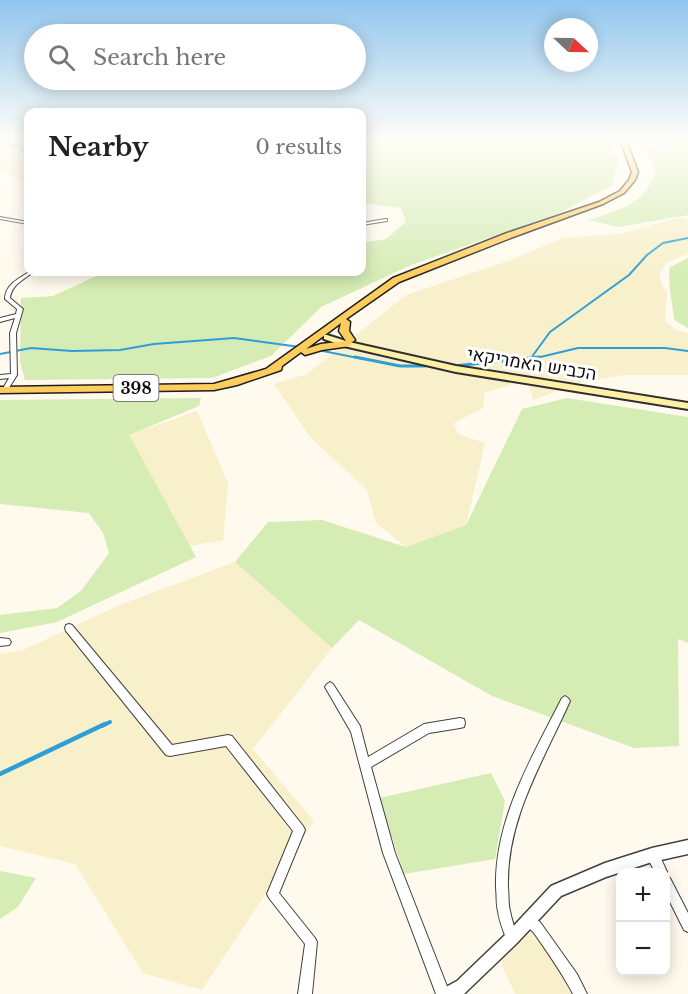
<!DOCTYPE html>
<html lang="en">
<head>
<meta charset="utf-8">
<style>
	body { margin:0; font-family:"Libre Baskerville",Heebo,serif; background:#f2f2f2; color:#222 }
	.controls { position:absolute; right:18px; bottom:18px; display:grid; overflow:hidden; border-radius:12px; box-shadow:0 3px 15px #0003 }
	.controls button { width:54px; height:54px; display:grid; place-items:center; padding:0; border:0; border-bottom:2px solid #e0e0e0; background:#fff; color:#222; font:30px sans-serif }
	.compass { position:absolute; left:544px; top:18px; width:54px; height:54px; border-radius:50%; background:#fff; box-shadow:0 3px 15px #0003; rotate:112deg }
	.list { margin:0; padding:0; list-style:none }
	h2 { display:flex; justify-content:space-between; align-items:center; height:78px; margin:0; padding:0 24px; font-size:26px }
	h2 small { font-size:20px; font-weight:400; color:#767676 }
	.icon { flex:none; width:33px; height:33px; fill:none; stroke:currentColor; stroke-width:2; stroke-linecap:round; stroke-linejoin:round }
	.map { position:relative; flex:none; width:688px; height:994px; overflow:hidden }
	.search { position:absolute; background:#fff; box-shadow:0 3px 15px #0003; left:24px; top:24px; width:342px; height:66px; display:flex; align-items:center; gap:15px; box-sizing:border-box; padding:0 21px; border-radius:33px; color:#767676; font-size:22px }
	.panel { position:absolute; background:#fff; box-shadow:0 3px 15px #0003; left:24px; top:108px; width:342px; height:168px; border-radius:12px }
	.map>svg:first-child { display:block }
	.farmland { fill:#f7f0cb }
	.green { fill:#d5ecb4 }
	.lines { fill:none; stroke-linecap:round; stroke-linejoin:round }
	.stream-far4 { stroke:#309ed6; stroke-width:1.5 }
	.stream-far3 { stroke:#309ed6; stroke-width:2 }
	.stream-far2 { stroke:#309ed6; stroke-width:3 }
	.stream-far1 { stroke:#309ed6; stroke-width:4 }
	.stream { stroke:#309ed6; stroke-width:4.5 }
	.minor-casing { stroke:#404040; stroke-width:2 }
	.tertiary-casing { stroke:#404040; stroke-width:3 }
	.secondary-casing { stroke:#2f2f2f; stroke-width:4 }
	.primary-casing { stroke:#1e1e1e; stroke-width:3 }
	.minor { fill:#fff; fill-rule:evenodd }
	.tertiary { fill:#fff; fill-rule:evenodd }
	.secondary { fill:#fff0a8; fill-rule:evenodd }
	.primary { fill:#ffcd5d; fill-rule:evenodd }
	.labels { text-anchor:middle; stroke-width:6; stroke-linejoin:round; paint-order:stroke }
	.shield { fill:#fff; stroke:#565656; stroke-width:1.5 }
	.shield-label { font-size:16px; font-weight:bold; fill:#0d0d0d }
	.street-label { font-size:18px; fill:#0d0d0d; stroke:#fff }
</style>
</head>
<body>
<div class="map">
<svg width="688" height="994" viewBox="0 0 688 994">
	<rect width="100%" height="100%" fill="#fffaed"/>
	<!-- farmland -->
	<g class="farmland">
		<polygon points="0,140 28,140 28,186 0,170"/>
		<polygon points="679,217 688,220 688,253 666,263 659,274 662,285 667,292 665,321 676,330 688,333 688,375 624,375 583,382 533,400 527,381 485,392 483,408 454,423 458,434 485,443 466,525 406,547 376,523 367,490 310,437 274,384 307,374 406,295 511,260 563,238 624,233"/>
		<polygon points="197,411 228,483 223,540 190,546 128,435"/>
		<polygon points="235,562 332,648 253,749 314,821 202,990 143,973 75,864 0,846 0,654 23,650 122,604"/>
		<polygon points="536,926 564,979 571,994 515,994 501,963"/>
	</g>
	<!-- green -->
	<g class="green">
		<polygon points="362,140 608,140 618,161 612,185 562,212 411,265 321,307 271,356 212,378 25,380 20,362 21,298 53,296 105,272 362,272 362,243 386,239 406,222 401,208 362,203"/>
		<path d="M666 140H688V215L618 227 589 220C621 209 645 205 656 170L642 143 676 151 681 148Z"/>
		<path d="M688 258V328L674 320C673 305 667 280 670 267Z"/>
		<polygon points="201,398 199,406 129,435 196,557 57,622 0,633 0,615 57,608 81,591 109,553 103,533 89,513 0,504 0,400"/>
		<polygon points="567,398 688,417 688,643 678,639 679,746 634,748 492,696 359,620 332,648 235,562 268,522 322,520 406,547 466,525 522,409"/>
		<polygon points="491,773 505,801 495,859 404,874 379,798"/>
		<polygon points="0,871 36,878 18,907 0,919"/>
	</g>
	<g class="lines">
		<!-- stream-far4 -->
		<g class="stream-far4">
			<polyline points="650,140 674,149"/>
			<polyline points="0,143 28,147"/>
			<polyline points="17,147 28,154"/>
		</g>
		<!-- stream-far3 -->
		<g class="stream-far3">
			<polyline points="318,350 363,359"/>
			<polyline points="0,354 31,348 72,351 120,350 154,344 234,338 300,347"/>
			<polyline points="531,358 550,332 629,275 647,255 663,243 688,238"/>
			<polyline points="532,359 578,348 665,348 688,351"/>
		</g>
		<!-- stream-far2 -->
		<g class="stream-far2">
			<polyline points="355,357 400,366 425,366"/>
			<polyline points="454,366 539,357"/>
		</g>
		<!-- stream-far1 -->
		<polyline class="stream-far1" points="102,726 110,722"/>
		<!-- stream -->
		<polyline class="stream" points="0,774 105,724"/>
		<defs>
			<g id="minor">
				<polygon points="0,217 28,222 28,224 0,219"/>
				<polygon points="385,219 387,219 387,221 362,225 362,223"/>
				<path d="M29 272H33C24 280 12 284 10 298L23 309 16 333 17 375 7 391 5 392 2 390 9 378 0 379V375L11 374 10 333 15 318 0 322V318L16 314 17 309 5 299C5 285 18 279 29 272Z"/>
				<polygon points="69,624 72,625 172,745 228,735 232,736 303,826 305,830 279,893 315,938 317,942 312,994 298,994 305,944 269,898 267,894 293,831 226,746 170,756 166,755 66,631 65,628 66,625"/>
				<polygon points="0,638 9,639 11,642 9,645 0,646"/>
				<polygon points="330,682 333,684 360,726 368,757 424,724 460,718 464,719 465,723 464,727 460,728 429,733 371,767 395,853 450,994 436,994 383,853 351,732 325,687 327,684"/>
				<path d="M565 696 568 698 570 701C543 762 506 819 508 888 509 896 508 904 510 911 512 921 515 929 518 938L516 942 512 944 508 942 506 938C503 929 499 921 498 911 496 904 497 896 496 888 494 820 532 757 562 698Z"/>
				<path d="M652 849C659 852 664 865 667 872L666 875V872H655L646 855 648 851Z"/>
				<polygon points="666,876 670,878 688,913 688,932 684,930 666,894"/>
				<path d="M527 914 540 922 577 974 587 994H573C562 973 548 953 534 933 530 928 524 926 521 920L523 916Z"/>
			</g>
			<polygon id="tertiary" points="688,840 688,854 652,862 606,877 561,896 517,943 467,991 464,994 442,994 444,988 457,981 507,933 551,886 605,863 652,848"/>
			<polygon id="secondary" points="324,335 327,335 349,342 456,366 688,403 688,409 456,372 344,346 324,339"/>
			<path id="primary" d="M620 140H626L638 172 635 180 624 193 603 204 513 237 399 282 346 319 350 322 349 331 355 340 351 343 350 346 322 350 305 355 301 352 282 366 281 370 237 385 214 390 0 393V387L214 384 266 369 393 278 507 233 599 202 620 191 629 180 632 172ZM341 323 339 331 346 341 321 344 306 349Z"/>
		</defs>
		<!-- minor casing -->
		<use href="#minor" class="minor-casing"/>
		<!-- tertiary casing -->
		<use href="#tertiary" class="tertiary-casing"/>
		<!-- secondary casing -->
		<use href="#secondary" class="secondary-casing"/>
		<!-- primary casing -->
		<use href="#primary" class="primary-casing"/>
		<!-- minor -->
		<use href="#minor" class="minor"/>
		<!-- tertiary -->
		<use href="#tertiary" class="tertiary"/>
		<!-- secondary -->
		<use href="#secondary" class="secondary"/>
		<!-- primary -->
		<use href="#primary" class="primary"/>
	</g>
	<!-- sky -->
	<linearGradient id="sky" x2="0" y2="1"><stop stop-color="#91c6ef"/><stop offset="0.5" stop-color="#fffdf7"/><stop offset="1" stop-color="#fffdf7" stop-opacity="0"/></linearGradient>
	<rect width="688" height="279" fill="url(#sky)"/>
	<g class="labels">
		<!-- shield labels -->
		<rect class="shield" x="113.5" y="375" width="45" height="26" rx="4.5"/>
		<g class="shield-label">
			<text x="136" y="394">398</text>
		</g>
		<!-- street labels -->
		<g class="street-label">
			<text transform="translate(532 364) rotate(9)" y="6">הכביש האמריקאי</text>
		</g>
	</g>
</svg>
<div class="controls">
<button>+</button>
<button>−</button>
</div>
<svg class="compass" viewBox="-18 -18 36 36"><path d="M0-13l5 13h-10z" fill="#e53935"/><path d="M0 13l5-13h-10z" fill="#767676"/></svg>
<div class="search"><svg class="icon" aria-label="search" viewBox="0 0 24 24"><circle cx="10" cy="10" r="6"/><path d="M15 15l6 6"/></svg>Search here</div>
<section class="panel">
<h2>Nearby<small>0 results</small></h2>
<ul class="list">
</ul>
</section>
</div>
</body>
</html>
